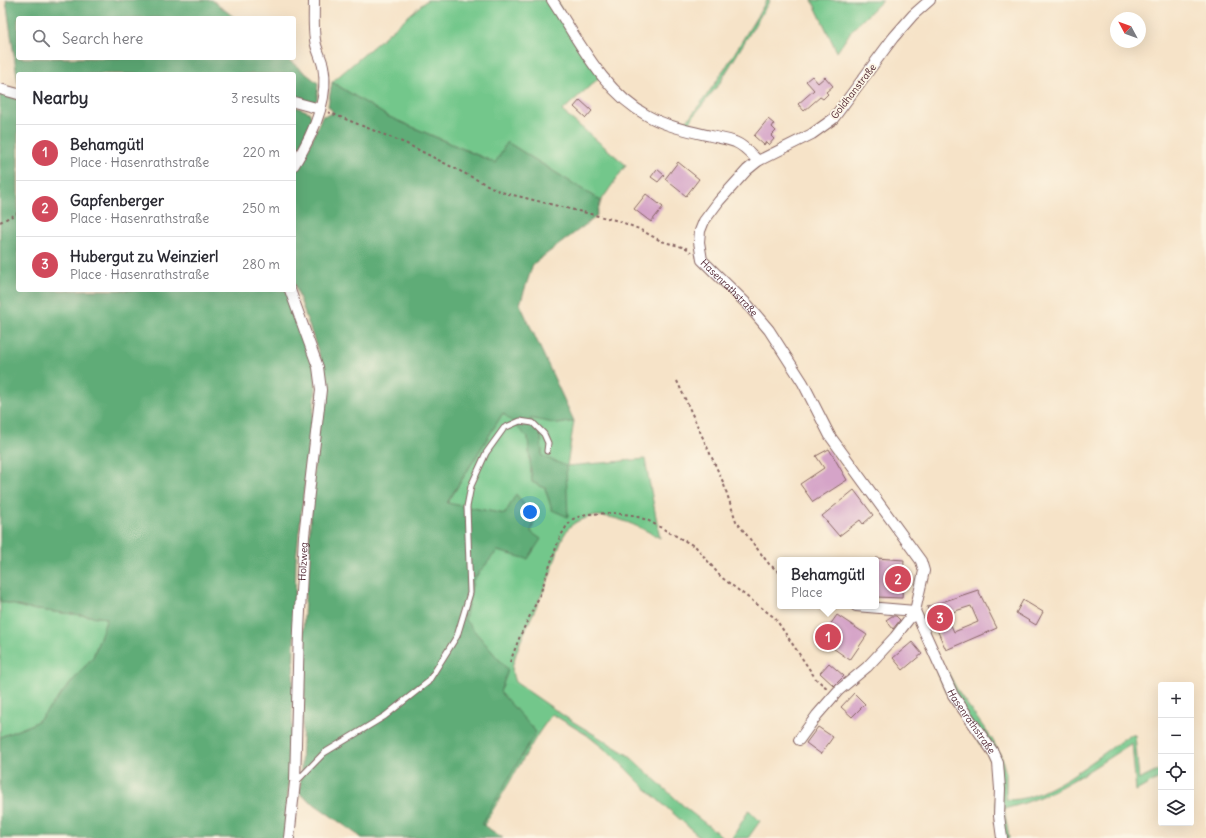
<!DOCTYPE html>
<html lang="en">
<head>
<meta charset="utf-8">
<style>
	body { margin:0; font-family:Delius,sans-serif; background:#f7f7f7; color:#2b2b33 }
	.controls { position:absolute; right:12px; bottom:12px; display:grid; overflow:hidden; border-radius:4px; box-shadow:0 4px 16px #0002 }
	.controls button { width:36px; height:36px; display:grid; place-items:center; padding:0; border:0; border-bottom:1px solid #e1e1e2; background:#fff; color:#2b2b33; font:20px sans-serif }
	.compass { position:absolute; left:1110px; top:12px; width:36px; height:36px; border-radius:50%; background:#fff; box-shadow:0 4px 16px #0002; rotate:311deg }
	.you { position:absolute; left:530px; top:512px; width:14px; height:14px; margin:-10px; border:3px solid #fff; border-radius:50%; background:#1a73e8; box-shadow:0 0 0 6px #1a73e833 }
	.badge { display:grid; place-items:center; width:26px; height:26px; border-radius:50%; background:#d1495b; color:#fff; font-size:13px; font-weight:700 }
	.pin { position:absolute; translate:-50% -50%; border:2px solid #fff; box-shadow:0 1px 4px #0006 }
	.popup { position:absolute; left:777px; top:557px; width:102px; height:52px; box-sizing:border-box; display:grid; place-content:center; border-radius:4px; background:#fff; filter:drop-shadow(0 1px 3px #0005); font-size:13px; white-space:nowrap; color:#7c7c81 }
	.popup b { font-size:15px; color:#2b2b33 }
	.popup::after { content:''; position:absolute; left:50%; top:100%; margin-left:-8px; border:8px solid transparent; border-top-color:#fff }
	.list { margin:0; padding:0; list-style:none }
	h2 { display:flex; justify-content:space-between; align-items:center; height:52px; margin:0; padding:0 16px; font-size:17px }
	h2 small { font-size:13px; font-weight:400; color:#7c7c81 }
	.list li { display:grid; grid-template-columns:26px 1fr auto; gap:12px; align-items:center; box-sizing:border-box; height:56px; padding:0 16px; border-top:1px solid #e1e1e2 }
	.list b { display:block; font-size:15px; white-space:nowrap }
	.list p { margin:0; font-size:13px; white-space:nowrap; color:#7c7c81 }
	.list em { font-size:13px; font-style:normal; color:#7c7c81 }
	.icon { flex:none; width:22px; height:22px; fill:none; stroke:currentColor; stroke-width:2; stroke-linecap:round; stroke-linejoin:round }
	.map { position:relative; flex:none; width:1206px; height:838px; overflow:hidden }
	.search { position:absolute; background:#fff; box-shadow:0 4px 16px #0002; left:16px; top:16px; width:280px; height:44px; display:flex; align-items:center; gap:10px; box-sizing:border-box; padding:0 14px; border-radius:4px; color:#7c7c81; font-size:15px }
	.panel { position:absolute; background:#fff; box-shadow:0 4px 16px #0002; left:16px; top:72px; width:280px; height:220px; border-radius:4px }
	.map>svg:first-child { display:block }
	.green { fill:#73c78b; stroke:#5e735b }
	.forest { fill:#5eac77; stroke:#546651 }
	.building { fill:#d5a4c8; fill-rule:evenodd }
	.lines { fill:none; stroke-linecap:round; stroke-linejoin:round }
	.lane-casing { stroke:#866462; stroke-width:7 }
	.street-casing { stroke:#866462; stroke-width:12 }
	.path { stroke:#866462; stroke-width:2; stroke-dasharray:3 3; stroke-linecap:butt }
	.lane { stroke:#fff; stroke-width:5 }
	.street { stroke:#fff; stroke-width:10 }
	.labels { text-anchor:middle; stroke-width:3.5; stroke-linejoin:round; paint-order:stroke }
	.street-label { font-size:10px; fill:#4a1f2b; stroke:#fcf5e5 }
</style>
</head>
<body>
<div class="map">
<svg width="1206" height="838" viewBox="0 0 1206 838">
	<rect width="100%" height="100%" fill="#fcf5e5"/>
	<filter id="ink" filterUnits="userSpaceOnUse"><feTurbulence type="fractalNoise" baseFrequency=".025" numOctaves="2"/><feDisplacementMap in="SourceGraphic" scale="8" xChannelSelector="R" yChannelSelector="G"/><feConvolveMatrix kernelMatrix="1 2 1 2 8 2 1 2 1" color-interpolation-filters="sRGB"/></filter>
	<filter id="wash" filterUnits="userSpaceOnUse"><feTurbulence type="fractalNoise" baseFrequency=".012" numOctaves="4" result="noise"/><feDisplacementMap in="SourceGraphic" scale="16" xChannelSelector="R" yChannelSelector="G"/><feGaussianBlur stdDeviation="0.9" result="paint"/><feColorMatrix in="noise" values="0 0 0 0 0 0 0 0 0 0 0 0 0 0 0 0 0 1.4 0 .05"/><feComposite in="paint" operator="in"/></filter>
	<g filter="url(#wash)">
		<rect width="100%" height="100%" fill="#f6e3c8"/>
		<!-- green -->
		<g class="green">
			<polygon points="427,0 556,0 600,77 562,111 626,165 601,201 507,142 496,163 387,116 332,82"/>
			<path d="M767 0H770L719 84 691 119 689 128 682 126C716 88 740 43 767 0Z"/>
			<polygon points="812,0 883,0 852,30 837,52"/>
			<path d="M503 413 528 438 532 482 545 488 552 510 542 456 541 435 529 417 558 424 574 421 567 466 645 459 660 538C639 527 607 509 583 519 577 521 569 526 566 532 558 543 555 564 549 577 538 607 521 633 513 664 511 671 513 676 515 682L567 718 628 755 688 810 724 838H701L648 791 612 755 587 735 552 714 538 734 484 825 482 824 535 732 500 692 508 670 464 620 473 580 497 551 528 558 531 532 516 495 505 514 447 504Z"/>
			<polygon points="0,601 29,609 107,618 93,657 39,720 31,725 0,737"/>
			<path d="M947 671 959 693 992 739 1001 756 1006 774V799C1039 806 1102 754 1129 735H1135L1139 780 1161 769V777L1136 791 1132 743C1091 769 1051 798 1004 809L1009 838H998L994 767 987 753 950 699 937 673Z"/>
			<polygon points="749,810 760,821 748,838 732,838"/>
		</g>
		<!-- forest -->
		<g class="forest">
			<polygon points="6,0 212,0 235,18 18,18 18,58 286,58 318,83 317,100 313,104 294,98 294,74 18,74 18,83"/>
			<polygon points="332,82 387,116 495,163 507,142 601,201 596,217 533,264 520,304 574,421 558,424 529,418 541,435 542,456 566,466 568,517 552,510 545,488 532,482 528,438 503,413 447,503 505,514 516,494 535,519 531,532 541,539 528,559 497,551 473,580 465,620 508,670 500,692 536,732 482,824 503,838 362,838 300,794 304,693 303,631 321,360 294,282 294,170 309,147 322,116 328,115 333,112 328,106"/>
			<polygon points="0,93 18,99 18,290 286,290 315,369 316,389 296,559 292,730 285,838 0,838 0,737 31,725 39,720 93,657 107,618 29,609 0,601"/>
			<polygon points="294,106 309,112 312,118 302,143 294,156"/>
		</g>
		<g id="blocks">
			<!-- building -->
			<g class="building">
				<polygon points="812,76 818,83 825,77 833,86 826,92 828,94 823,99 820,97 804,111 798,104 814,90 806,81"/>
				<polygon points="580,100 592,111 586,118 574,107"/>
				<polygon points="768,119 774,124 772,127 776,131 771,136 774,139 769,145 766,142 764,145 754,136"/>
				<polygon points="678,162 699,179 686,196 665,179"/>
				<polygon points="657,169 664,175 658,182 651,177"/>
				<polygon points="646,194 663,207 651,222 634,209"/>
				<polygon points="829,449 847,480 813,502 800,484 824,468 816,456"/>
				<polygon points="854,490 873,515 863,524 860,520 839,536 822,516"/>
				<polygon points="876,558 904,560 902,598 876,597"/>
				<path d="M978 590 997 628 946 650 927 607ZM971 606 978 622 954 632 946 614Z"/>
				<polygon points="1023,600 1043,612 1036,625 1016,613"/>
				<polygon points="837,615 867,635 850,660 820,639"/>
				<polygon points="892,616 896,616 900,620 893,629 886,620"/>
				<polygon points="912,642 922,654 903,670 893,658"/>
				<polygon points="829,663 844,676 834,686 820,673"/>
				<polygon points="854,693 865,704 852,717 841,707"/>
				<polygon points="818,727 833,737 821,754 806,743"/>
			</g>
		</g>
	</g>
	<g filter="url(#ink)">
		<use href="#blocks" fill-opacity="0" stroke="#866462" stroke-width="1"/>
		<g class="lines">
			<defs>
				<polyline id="lane" points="296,782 324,753 385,716 428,682 457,636 470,593 467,507 471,486 486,453 504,428 520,421 533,423 544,434 548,443 547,451"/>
				<g id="street">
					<path d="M552 0C579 41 603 92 648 116 668 127 689 131 711 136 719 138 728 139 735 142 745 146 751 154 758 161"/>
					<path id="s1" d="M930 0 913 15 893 38 833 119 812 134 758 161 747 170 719 201 704 221 700 231 699 242 702 260 747 304 769 330 803 383 830 436 921 561 924 571 915 611 953 695 993 752 998 763 1000 789 999 816 1002 838"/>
					<polyline points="0,89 18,94"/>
					<polyline points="294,102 320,109"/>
					<path d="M294 165C311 138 330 100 323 66 321 57 316 49 315 40 313 27 314 13 314 0"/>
					<polyline points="856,606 915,611"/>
					<polyline points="799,740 817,715 838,691 867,667 895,637 915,611"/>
					<path id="s2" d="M289 838 295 782 299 630 304 536 321 390 318 367 290 290"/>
				</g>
			</defs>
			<!-- lane casing -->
			<use href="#lane" class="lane-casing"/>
			<!-- street casing -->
			<use href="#street" class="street-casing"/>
			<!-- path -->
			<g class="path">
				<polyline points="328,112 407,144 501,192 619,221 639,229 661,241 686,248 691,252"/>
				<polyline points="0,222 18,213"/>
				<polyline points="677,381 723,482 736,521 769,564 780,573"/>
				<polyline points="510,662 520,636 539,597 559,539 566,527 573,519 586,514 613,513 632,515 647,520 696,547 721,577 775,618 816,679 828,689"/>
			</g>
			<!-- lane -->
			<use href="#lane" class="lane"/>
			<!-- street -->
			<use href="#street" class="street"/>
		</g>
	</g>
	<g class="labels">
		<!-- street labels -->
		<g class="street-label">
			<text transform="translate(853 91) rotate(-52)" y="4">Goldhanstraße</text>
			<text dy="4" stroke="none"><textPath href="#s1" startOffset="400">Hasenrathstraße</textPath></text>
			<text dy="4" stroke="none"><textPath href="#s2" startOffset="277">Holzweg</textPath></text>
			<text dy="4" stroke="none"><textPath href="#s1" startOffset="911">Hasenrathstraße</textPath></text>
		</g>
	</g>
</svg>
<div class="controls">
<button>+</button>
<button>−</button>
<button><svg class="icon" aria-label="locate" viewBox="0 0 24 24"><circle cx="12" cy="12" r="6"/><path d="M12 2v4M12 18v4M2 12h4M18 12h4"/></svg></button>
<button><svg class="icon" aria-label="layers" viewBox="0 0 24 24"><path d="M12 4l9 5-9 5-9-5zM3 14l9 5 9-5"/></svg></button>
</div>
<svg class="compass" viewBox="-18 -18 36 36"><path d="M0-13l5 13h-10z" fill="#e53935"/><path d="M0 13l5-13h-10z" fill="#7c7c81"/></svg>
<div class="you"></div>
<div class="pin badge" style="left:828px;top:637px">1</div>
<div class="popup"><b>Behamgütl</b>Place</div>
<div class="pin badge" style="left:898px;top:579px">2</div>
<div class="pin badge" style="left:940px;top:618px">3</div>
<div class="search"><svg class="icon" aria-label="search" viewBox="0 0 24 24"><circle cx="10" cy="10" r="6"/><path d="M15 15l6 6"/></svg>Search here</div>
<section class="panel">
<h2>Nearby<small>3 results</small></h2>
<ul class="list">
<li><span class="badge">1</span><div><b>Behamgütl</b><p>Place · Hasenrathstraße</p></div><em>220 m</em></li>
<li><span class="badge">2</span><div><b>Gapfenberger</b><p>Place · Hasenrathstraße</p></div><em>250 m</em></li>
<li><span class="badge">3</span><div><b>Hubergut zu Weinzierl</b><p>Place · Hasenrathstraße</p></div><em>280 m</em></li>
</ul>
</section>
</div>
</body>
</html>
